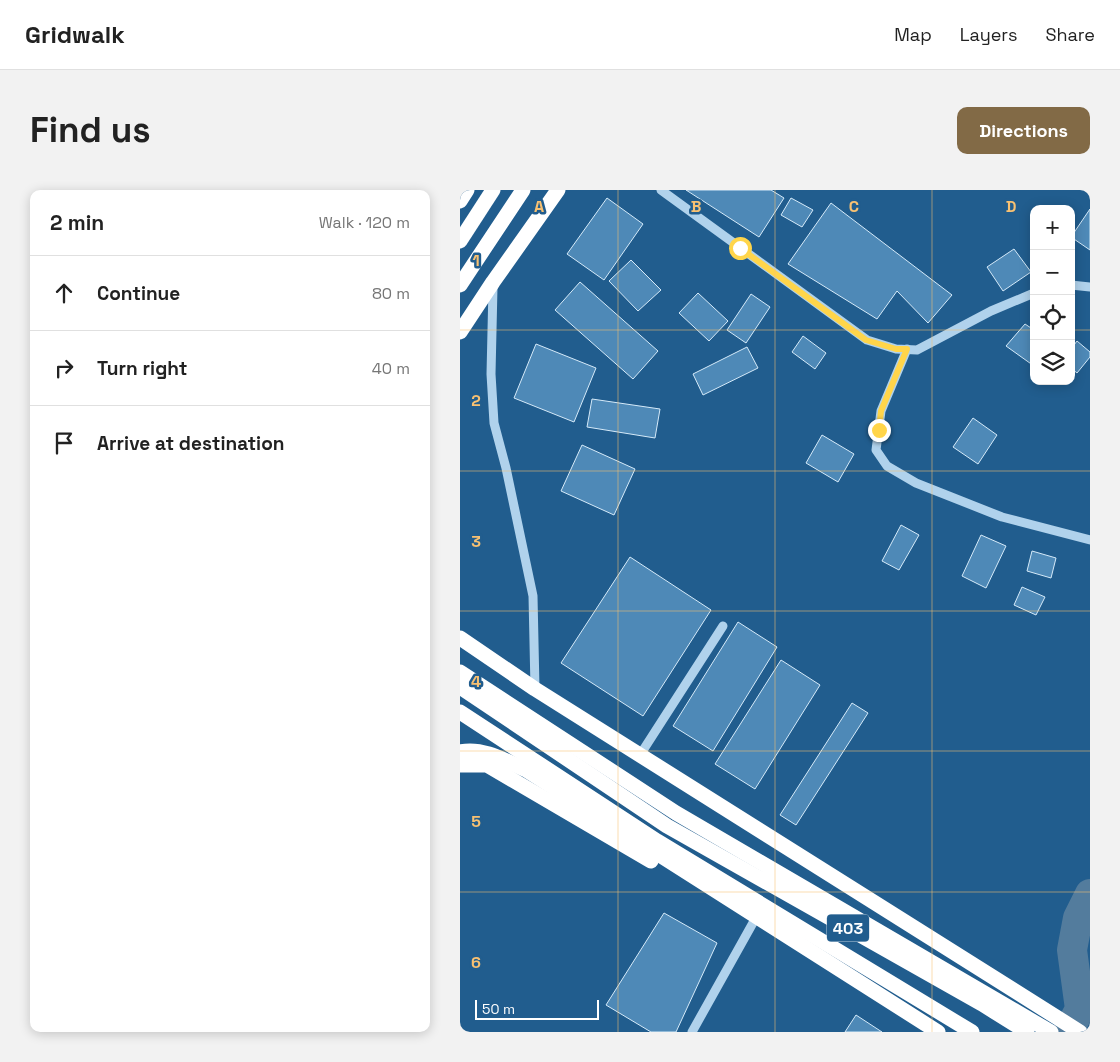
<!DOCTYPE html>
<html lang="en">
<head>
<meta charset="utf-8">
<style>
	body { margin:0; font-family:"Space Grotesk",sans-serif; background:#f2f2f2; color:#222 }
	.controls { position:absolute; right:15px; top:15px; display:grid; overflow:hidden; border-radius:10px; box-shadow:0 2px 12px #0003 }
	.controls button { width:45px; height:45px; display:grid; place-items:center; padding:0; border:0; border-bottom:1px solid #e0e0e0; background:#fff; color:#222; font:25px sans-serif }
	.scale { position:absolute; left:15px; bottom:12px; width:124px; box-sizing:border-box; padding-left:5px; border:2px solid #fff; border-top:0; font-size:14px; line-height:18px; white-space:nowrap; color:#fff; -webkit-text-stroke:4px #215d8e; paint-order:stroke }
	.stop { position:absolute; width:15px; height:15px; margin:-11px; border:4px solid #ffd54a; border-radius:50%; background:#fff }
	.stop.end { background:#ffd54a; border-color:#fff; box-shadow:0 1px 5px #0008 }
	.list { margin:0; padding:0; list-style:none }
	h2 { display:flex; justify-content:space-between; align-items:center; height:65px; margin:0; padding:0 20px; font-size:21px }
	h2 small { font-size:16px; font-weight:400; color:#767676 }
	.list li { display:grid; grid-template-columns:32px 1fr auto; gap:15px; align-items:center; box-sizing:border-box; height:75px; padding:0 20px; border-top:1px solid #e0e0e0 }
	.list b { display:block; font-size:19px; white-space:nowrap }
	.list em { font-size:16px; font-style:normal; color:#767676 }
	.icon { flex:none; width:28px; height:28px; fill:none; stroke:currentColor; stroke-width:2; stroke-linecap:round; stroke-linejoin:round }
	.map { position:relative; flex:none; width:630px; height:842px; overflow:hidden; border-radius:10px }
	header { display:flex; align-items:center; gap:30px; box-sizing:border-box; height:70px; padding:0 25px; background:#fff; border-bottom:1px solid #e0e0e0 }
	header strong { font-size:24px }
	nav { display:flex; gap:28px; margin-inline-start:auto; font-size:18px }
	.intro { display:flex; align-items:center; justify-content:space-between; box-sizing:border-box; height:120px; padding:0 30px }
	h1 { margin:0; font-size:35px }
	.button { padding:12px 22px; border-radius:10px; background:#826a46; color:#fff; font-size:18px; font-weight:700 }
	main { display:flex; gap:30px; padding:0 30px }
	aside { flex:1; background:#fff; border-radius:10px; box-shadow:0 2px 12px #0003 }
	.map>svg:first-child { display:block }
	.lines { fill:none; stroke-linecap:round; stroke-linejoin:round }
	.river { stroke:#537c9d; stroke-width:30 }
	.building { fill:#4e89b7; stroke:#d5eaf9 }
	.minor { stroke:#b0d2ec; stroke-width:9 }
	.highway { stroke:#fff; stroke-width:15 }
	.route { stroke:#ffd54a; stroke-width:6 }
	.grid { fill:none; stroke:#f8c172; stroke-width:1; stroke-opacity:0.55 }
	.labels { text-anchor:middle; stroke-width:5; stroke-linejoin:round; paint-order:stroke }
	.shield { fill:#215d8e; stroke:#bccedd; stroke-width:1 }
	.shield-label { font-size:16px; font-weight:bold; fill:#fff }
	.grid-label { font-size:16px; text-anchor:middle; font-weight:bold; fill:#f8c172; stroke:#215d8e; stroke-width:5; stroke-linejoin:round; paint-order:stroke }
</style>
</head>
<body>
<header>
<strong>Gridwalk</strong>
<nav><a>Map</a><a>Layers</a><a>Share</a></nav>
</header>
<div class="intro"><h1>Find us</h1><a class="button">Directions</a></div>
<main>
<aside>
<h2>2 min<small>Walk · 120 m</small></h2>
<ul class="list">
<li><svg class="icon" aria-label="ahead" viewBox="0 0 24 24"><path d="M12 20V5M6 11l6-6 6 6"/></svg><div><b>Continue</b></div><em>80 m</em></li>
<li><svg class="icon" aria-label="right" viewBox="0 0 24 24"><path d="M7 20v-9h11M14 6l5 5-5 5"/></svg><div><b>Turn right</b></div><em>40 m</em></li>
<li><svg class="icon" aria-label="arrive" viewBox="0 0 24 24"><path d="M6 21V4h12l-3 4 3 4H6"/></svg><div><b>Arrive at destination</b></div></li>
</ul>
</aside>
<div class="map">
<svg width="630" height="842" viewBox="0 0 630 842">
	<rect width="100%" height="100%" fill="#215d8e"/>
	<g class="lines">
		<!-- river -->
		<polyline class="river" points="608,842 620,819 612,760 618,728 630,704"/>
	</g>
	<!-- building -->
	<g class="building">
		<polygon points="226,0 311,0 324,8 299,47"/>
		<polygon points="147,8 183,34 144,90 107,64"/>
		<polygon points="331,8 353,20 342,37 321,25"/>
		<polygon points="371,13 492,105 468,133 437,101 417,129 328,74"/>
		<polygon points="630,19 630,60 611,47"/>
		<polygon points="554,59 571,82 543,101 527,77"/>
		<polygon points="171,70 201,100 178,121 149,91"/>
		<polygon points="120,92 198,161 173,189 95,120"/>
		<polygon points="238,103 268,131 249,151 219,123"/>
		<polygon points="291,104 310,117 286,153 267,140"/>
		<polygon points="565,134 574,140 574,176 546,156"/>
		<polygon points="343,146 366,163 355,179 332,162"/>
		<polygon points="617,151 630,162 630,167 617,183 611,178 611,159"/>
		<polygon points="76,154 136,178 114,232 54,208"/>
		<polygon points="287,157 298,178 243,205 233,184"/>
		<polygon points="132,209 200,219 195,248 127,237"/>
		<polygon points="513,228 537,245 518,274 493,257"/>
		<polygon points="362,245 394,264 378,292 346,273"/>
		<polygon points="122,255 175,279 154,325 101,301"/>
		<polygon points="441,335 459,345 439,380 422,371"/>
		<polygon points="521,345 546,356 526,398 502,386"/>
		<polygon points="572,361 596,368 591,388 567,381"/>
		<polygon points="170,367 251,420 183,526 101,473"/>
		<polygon points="562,397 585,407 576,425 554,415"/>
		<polygon points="278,432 317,457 253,561 213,536"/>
		<polygon points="321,470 360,495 295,599 255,574"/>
		<polygon points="392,513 408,523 336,635 320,625"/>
		<polygon points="204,723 257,753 216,842 191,842 146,815"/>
		<polygon points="396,825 422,842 385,842"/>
	</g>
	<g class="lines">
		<!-- minor -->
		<g class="minor">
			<polyline points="201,0 407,150 436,159 457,160 531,121 574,103"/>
			<polyline points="611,95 630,97"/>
			<polyline points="33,97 31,184 34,233 46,278 73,406 75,499"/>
			<polyline points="447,159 421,221 416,260 427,276 456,293 542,327 630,350"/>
			<polyline points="180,565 263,436"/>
			<polyline points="232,842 294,731"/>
		</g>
		<!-- highway -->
		<g class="highway">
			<polyline points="0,11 7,0"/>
			<polyline points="0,51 33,0"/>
			<polyline points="0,95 63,0"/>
			<polyline points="0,142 33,92 98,0"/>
			<polyline points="0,448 75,499 620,842"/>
			<polyline points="0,482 216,623 591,842"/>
			<polyline points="0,497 207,636 522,814 567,842"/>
			<polyline points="0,522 197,651 512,842"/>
			<path d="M0 562C23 557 46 571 66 580L478 842"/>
			<polyline points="0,575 27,575 191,671"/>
		</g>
	</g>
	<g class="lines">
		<!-- route -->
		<polyline class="route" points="280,58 406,150 436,159 447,159 421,221 419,240"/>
	</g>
	<!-- grid -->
	<path class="grid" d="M158 0V842M315 0V842M472 0V842M0 140H574M611 140H630M0 281H630M0 421H630M0 561H630M0 702H630"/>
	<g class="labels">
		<!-- shield labels -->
		<rect class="shield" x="367" y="724.5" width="42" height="27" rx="4"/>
		<g class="shield-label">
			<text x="388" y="744">403</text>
		</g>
	</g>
	<g class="grid-label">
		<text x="79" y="22">A</text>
		<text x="236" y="22">B</text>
		<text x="394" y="22">C</text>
		<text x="551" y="22">D</text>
		<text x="16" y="76">1</text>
		<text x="16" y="216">2</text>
		<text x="16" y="357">3</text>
		<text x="16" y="497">4</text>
		<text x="16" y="637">5</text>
		<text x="16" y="778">6</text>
	</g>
</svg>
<div class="controls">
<button>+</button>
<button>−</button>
<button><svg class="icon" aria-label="locate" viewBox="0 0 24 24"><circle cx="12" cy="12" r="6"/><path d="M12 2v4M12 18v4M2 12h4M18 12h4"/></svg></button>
<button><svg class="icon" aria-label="layers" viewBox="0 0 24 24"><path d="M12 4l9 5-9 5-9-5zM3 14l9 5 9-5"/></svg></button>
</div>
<div class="scale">50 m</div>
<div class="stop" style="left:280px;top:58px"></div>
<div class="stop end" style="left:419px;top:240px"></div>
</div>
</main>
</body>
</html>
